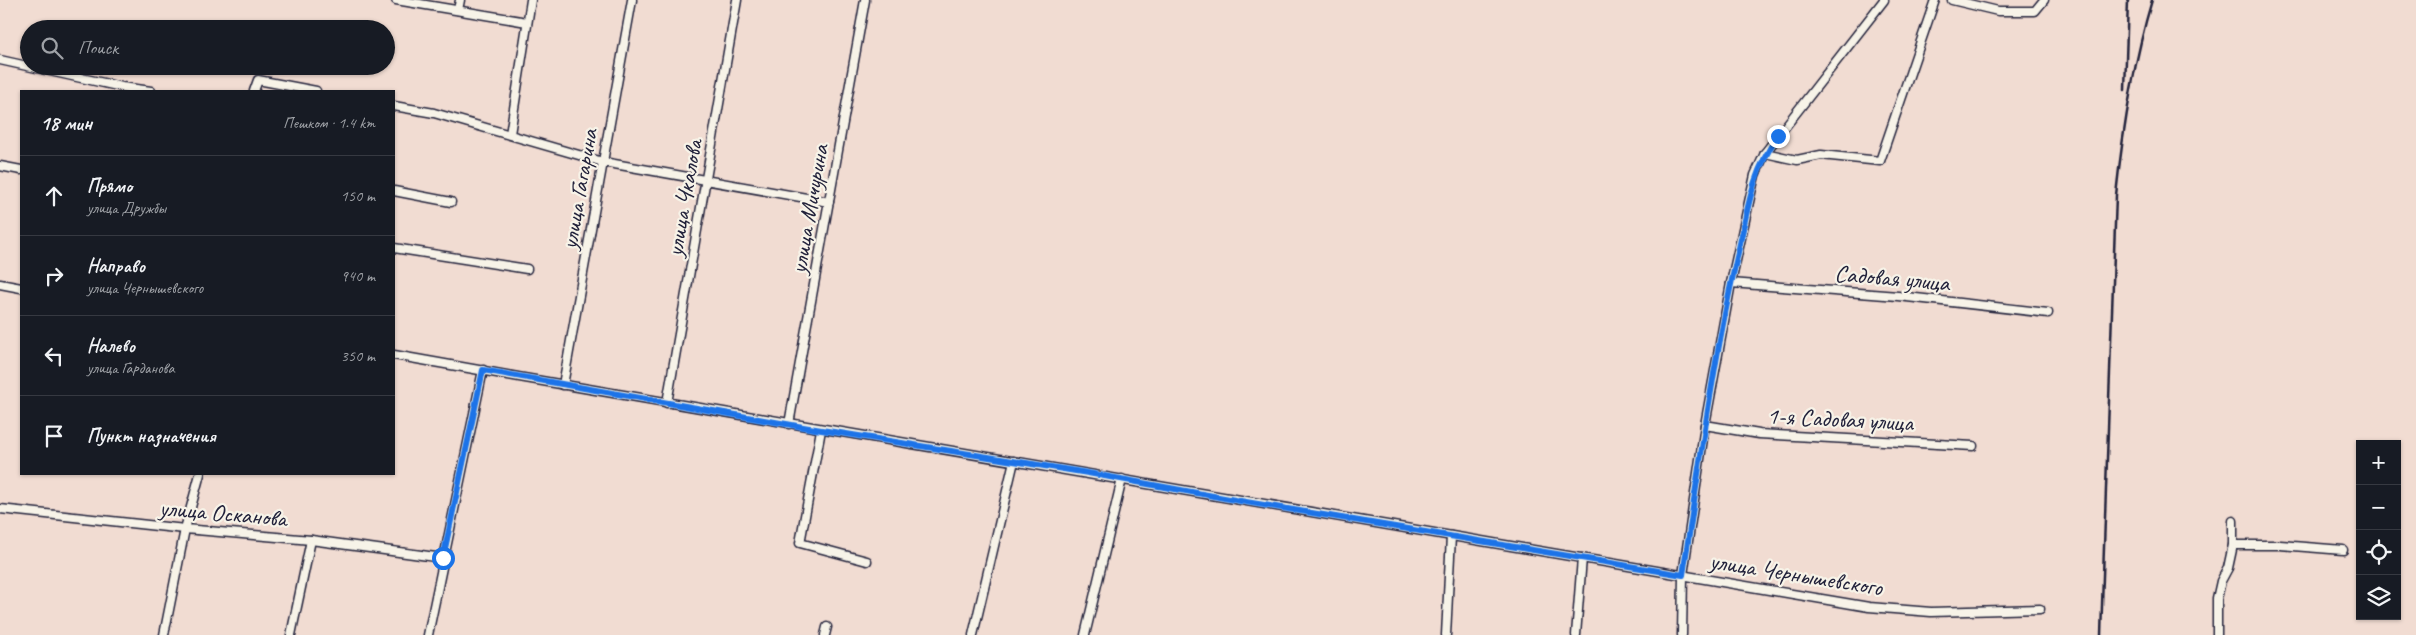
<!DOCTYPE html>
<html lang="ru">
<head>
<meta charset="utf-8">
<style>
	body { margin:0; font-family:Caveat,sans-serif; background:#20242c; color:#f1f3f6 }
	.controls { position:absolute; right:15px; bottom:15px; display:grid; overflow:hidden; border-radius:0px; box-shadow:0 1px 4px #0004 }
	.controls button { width:45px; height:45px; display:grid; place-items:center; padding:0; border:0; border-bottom:1px solid #363941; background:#171b24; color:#f1f3f6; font:25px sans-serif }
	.stop { position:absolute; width:15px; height:15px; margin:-11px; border:4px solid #1a73e8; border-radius:50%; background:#fff }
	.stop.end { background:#1a73e8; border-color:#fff; box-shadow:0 1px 5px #0008 }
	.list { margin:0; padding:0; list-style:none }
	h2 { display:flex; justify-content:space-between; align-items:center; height:65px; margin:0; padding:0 20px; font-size:21px }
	h2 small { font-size:16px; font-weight:400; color:#9ea1a6 }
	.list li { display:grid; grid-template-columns:32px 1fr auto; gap:15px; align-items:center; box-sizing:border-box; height:80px; padding:0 20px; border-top:1px solid #363941 }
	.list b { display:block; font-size:19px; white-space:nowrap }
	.list p { margin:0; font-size:16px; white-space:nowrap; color:#9ea1a6 }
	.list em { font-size:16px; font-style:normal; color:#9ea1a6 }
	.icon { flex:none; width:28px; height:28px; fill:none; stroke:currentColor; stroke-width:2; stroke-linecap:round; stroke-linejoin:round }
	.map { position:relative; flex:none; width:2416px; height:635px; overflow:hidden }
	.search { position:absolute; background:#171b24; box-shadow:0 1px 4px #0004; left:20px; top:20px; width:375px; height:55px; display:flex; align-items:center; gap:12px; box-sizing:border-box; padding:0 18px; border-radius:28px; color:#9ea1a6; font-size:19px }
	.panel { position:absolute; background:#171b24; box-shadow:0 1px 4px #0004; left:20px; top:90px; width:375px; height:385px; border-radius:0px }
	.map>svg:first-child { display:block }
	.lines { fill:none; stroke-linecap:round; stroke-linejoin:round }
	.minor-casing { stroke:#22223b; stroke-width:11 }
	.minor { stroke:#f7f3e8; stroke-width:8 }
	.rail { stroke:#22223b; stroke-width:2.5 }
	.route { stroke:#1a73e8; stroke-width:6 }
	.labels { text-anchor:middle; stroke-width:4.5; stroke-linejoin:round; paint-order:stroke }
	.street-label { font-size:24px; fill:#22223b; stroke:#f7f3e8 }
</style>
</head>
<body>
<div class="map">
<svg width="2416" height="635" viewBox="0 0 2416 635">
	<rect width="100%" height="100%" fill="#f1dcd2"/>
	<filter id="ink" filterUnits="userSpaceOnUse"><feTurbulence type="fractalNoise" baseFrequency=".02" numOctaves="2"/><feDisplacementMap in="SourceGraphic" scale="10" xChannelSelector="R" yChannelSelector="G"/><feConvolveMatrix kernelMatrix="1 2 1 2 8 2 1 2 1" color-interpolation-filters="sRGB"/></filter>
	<g filter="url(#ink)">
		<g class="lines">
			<defs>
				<g id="minor">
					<polyline points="396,0 527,22"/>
					<polyline points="1952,0 1998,11 2035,11 2044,0"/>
					<polyline points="458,10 460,0"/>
					<polyline points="0,60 122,87 151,91"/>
					<polyline points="254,91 258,80 316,91"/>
					<polyline points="394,106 434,113 603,162 829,202"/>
					<polyline points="510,134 531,0"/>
					<polyline points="1765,153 1797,160 1821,155 1880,161 1935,0"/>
					<polyline points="0,166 21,170"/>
					<polyline points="394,191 451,202"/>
					<polyline points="394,248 527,269"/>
					<polyline points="1731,283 1898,296 2048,313"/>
					<polyline points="0,284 21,288"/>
					<path d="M394 355C885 442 1377 523 1869 607L1931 612 2040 609"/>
					<polyline points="563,385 632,0"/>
					<polyline points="667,403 737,0"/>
					<polyline points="789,424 865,0"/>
					<polyline points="1705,425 1759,434 1973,446"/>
					<polyline points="821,430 800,543 867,561"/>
					<polyline points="0,509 185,529 311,540 443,558"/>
					<polyline points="2233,545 2280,545 2343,550"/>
					<polyline points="164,635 185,529 200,474"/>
					<polyline points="291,635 311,540"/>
					<polyline points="428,635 483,370"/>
					<polyline points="825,635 827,627"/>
					<polyline points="973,635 1014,461"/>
					<polyline points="1085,635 1122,479"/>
					<polyline points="1446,635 1451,536"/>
					<polyline points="1576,635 1582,558"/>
					<polyline points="1682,635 1683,575 1705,425 1731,283 1755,175 1765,153 1778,136 1884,0"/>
					<polyline points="2217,635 2217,599 2221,581 2228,568 2233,545 2233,521"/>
				</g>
			</defs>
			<!-- minor casing -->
			<use href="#minor" class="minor-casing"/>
			<!-- minor -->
			<use href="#minor" class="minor"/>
			<!-- rail -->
			<g class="rail">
				<polyline points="2125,90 2128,0"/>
				<path d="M2101 635 2116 195C2123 129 2133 64 2152 0"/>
			</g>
		</g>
	</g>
	<g class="lines" filter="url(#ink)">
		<!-- route -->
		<path class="route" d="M443 558 483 370 803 427 1088 473 1246 502 1683 575C1699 469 1713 362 1737 257 1747 214 1751 173 1778 136"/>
	</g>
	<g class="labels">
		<!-- street labels -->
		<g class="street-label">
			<text transform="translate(579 189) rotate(-80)" y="8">улица Гагарина</text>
			<text transform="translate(684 198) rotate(-80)" y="8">улица Чкалова</text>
			<text transform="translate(809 209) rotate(-80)" y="8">улица Мичурина</text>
			<text transform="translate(1892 278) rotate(5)" y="8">Садовая улица</text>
			<text transform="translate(1840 419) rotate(3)" y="8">1-я Садовая улица</text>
			<text transform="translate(223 513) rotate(5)" y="8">улица Осканова</text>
			<text transform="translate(1796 574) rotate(9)" y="8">улица Чернышевского</text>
		</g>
	</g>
</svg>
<div class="controls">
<button>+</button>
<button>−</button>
<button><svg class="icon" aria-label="locate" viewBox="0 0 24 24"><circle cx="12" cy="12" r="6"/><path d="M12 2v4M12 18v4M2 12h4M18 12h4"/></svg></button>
<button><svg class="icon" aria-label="layers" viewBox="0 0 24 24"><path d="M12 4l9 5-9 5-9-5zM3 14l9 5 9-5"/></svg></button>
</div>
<div class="stop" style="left:443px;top:558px"></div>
<div class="stop end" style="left:1778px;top:136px"></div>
<div class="search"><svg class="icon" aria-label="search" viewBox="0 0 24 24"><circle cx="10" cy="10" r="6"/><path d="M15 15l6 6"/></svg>Поиск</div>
<section class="panel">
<h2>18 мин<small>Пешком · 1.4 km</small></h2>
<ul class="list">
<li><svg class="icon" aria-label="ahead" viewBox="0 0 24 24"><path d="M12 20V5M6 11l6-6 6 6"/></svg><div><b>Прямо</b><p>улица Дружбы</p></div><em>150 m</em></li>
<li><svg class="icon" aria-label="right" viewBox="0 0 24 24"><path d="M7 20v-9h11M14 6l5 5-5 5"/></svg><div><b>Направо</b><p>улица Чернышевского</p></div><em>940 m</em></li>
<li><svg class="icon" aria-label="left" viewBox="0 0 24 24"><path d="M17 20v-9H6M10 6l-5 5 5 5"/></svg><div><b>Налево</b><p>улица Гарданова</p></div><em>350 m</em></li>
<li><svg class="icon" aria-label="arrive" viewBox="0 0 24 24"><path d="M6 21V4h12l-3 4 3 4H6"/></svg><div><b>Пункт назначения</b></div></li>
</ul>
</section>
</div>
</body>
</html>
